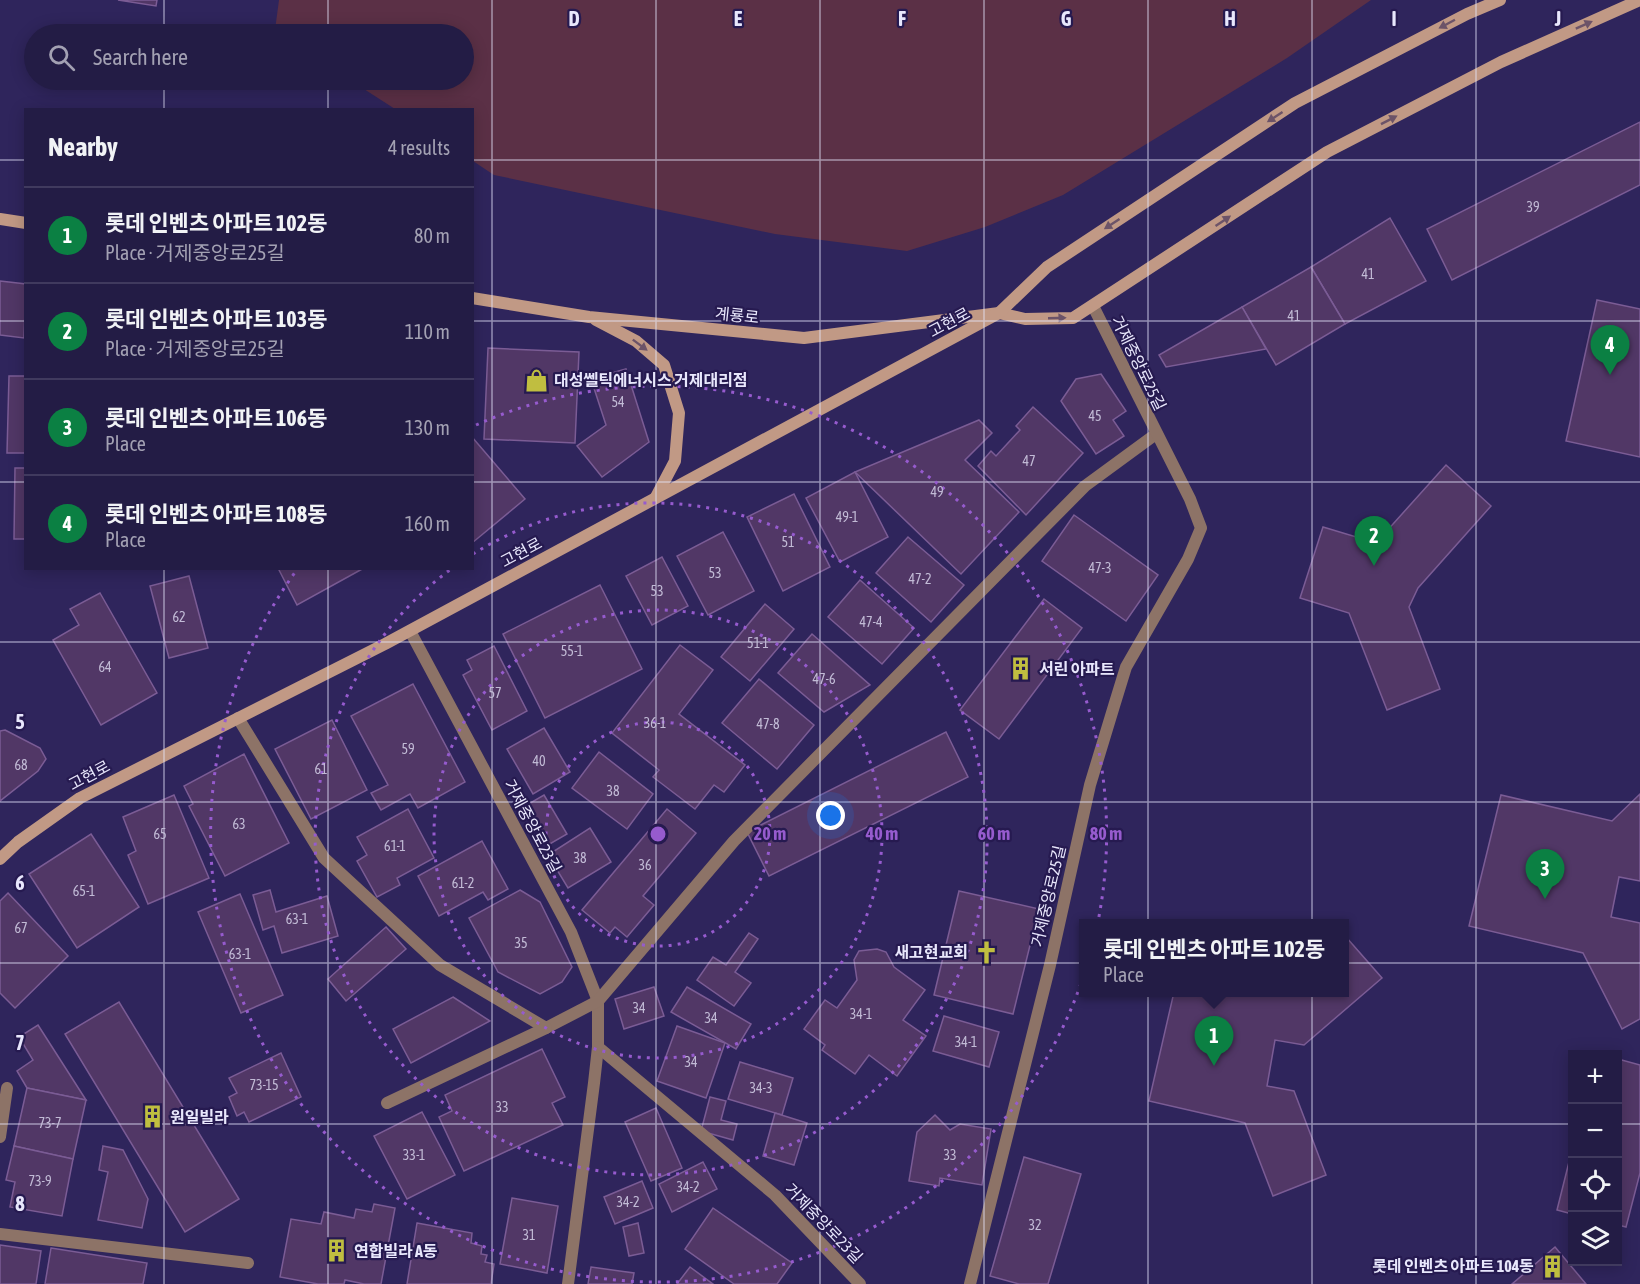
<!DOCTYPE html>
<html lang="en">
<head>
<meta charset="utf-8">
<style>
	body { margin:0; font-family:"Asap Condensed","Noto Sans KR",sans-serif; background:#2f2950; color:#f1f3f6 }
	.controls { position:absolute; right:18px; bottom:18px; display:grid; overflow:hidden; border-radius:0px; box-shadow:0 3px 15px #0003 }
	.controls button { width:54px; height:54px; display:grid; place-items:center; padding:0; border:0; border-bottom:2px solid #403a5e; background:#231c45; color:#f1f3f6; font:30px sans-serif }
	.you { position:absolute; left:831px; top:816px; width:21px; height:21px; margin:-15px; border:4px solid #fff; border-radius:50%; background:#1a73e8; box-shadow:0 0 0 9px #1a73e833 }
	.badge { display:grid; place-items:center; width:39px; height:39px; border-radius:50%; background:#0b8043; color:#fff; font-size:20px; font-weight:700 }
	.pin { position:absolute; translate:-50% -50px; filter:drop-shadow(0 2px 3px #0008) }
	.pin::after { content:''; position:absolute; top:32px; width:21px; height:18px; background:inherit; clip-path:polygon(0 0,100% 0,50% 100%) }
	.popup { position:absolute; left:1079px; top:919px; width:270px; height:78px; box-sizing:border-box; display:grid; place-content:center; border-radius:0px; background:#231c45; filter:drop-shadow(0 2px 4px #0005); font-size:20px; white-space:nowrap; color:#a3a1b3 }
	.popup b { font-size:22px; color:#f1f3f6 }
	.popup::after { content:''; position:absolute; left:50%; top:100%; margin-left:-12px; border:12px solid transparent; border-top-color:#231c45 }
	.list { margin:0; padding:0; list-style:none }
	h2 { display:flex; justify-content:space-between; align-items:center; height:78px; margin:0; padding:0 24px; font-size:26px }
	h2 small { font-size:20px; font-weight:400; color:#a3a1b3 }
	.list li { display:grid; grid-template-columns:39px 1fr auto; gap:18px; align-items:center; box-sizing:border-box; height:96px; padding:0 24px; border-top:2px solid #403a5e }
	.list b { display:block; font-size:22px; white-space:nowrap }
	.list p { margin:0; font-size:20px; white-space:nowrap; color:#a3a1b3 }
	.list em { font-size:20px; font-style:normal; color:#a3a1b3 }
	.icon { flex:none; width:33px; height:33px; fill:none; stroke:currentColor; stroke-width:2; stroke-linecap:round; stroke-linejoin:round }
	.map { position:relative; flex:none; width:1640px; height:1284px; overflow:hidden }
	.search { position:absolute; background:#231c45; box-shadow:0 3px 15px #0003; left:24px; top:24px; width:450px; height:66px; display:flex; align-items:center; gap:15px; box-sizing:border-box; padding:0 21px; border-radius:33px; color:#a3a1b3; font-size:22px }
	.panel { position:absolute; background:#231c45; box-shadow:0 3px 15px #0003; left:24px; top:108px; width:450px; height:462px; border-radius:0px }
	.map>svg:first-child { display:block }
	.green { fill:#5b3046 }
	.building { fill:#513766; stroke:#7b5c95; stroke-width:1.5 }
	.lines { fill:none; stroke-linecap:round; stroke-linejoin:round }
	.street { stroke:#8d7367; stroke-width:12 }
	.secondary { stroke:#c19985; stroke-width:12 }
	.oneway { fill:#6c5368 }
	.grid { fill:none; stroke:#e8e7fc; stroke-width:1.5; stroke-opacity:0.55 }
	.ring { fill:none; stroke:#965bce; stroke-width:3; stroke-dasharray:3 6 }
	.labels { text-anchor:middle; stroke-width:4.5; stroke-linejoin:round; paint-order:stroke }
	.number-label { font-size:14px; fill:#c2bbd6 }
	.street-label { font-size:16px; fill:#e8e7fc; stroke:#261a50 }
	.poi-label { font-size:16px; font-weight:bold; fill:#e8e7fc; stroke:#261a50; text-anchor:start }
	.grid-label { font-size:20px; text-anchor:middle; font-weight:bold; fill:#e8e7fc; stroke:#261a50; stroke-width:4.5; stroke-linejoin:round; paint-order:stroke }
	.centre { fill:#965bce; stroke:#261a50; stroke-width:3 }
	.ring-label { font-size:18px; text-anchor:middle; font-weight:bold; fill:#965bce; stroke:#261a50; stroke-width:4.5; stroke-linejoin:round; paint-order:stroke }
</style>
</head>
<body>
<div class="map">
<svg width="1640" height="1284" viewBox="0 0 1640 1284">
	<rect width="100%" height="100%" fill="#2f255c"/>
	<!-- green -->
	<polygon class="green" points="279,0 1371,0 1287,58 1063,195 985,227 907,251 775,234 494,175 473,161 472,110 395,109 350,80 464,80 464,34 282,34 275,30"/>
	<!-- building -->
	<g class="building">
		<polygon points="118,0 157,0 156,6"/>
		<polygon points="1640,122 1640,185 1452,280 1427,229"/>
		<polygon points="1390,218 1426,281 1345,324 1311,267"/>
		<polygon points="1311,267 1345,324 1276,365 1242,307"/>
		<polygon points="0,281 26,284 24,338 0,335"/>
		<polygon points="1597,300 1640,309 1640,457 1566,441"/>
		<polygon points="1242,307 1266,349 1166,367 1159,355"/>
		<polygon points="488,348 579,352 575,443 484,439"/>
		<polygon points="626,369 649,442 602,477 577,446 606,425 591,379"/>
		<polygon points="1101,374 1126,411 1113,420 1124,436 1096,454 1061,401 1076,379"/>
		<polygon points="9,376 26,376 26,453 7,453"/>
		<polygon points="1033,407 1083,453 1026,515 978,466 991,451 996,456 1020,430 1016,426"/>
		<polygon points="979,420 992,433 965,460 1019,512 961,574 855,472"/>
		<polygon points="472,437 525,499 472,543"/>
		<polygon points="1446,465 1491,506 1418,588 1409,607 1440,689 1387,710 1349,613 1300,598 1323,527 1376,543"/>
		<polygon points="15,468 26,468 26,539 14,539"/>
		<polygon points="855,472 888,537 840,562 806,498"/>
		<polygon points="794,494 830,567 783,591 747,517"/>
		<polygon points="1074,515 1158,575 1126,621 1042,561"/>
		<polygon points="723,532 754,591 708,615 677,556"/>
		<polygon points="908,537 964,585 931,622 876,573"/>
		<polygon points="662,557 688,606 652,625 626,576"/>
		<polygon points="278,568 364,568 297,605"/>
		<polygon points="189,576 208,648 169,658 150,586"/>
		<polygon points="860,580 914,628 882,664 828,617"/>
		<polygon points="600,585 642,669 545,718 503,634"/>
		<polygon points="100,593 157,693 101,725 53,640 79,625 70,609"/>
		<polygon points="1044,599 1082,628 999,739 960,710"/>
		<polygon points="765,604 794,629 750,681 721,657"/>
		<polygon points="812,634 870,685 824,712 778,673"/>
		<polygon points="680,645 713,670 679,714 745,765 724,792 714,785 695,809 653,777 659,770 612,733"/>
		<polygon points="494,646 527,711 492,730 463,675 472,670 467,660"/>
		<polygon points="759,679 814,725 777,769 722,723"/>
		<polygon points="413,684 465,782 418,808 410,794 381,810 371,793 388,785 351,716"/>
		<polygon points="332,720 367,790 311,819 275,749"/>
		<polygon points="544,728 570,772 533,794 507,749"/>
		<polygon points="5,730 40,748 46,759 38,771 0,801 0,731"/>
		<polygon points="946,732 968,777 769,876 747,832"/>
		<polygon points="599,752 653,794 627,829 572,788"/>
		<polygon points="244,754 289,843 225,876 189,806 193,804 184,786"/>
		<polygon points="1640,794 1640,881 1619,877 1611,917 1640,923 1640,1019 1622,1029 1583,953 1469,926 1501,795 1612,821"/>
		<polygon points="174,795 209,878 148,904 128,855 136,851 123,817"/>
		<polygon points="544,795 567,834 548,845 525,806"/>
		<polygon points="408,809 434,858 397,878 400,885 377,897 357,861 367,855 357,837"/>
		<polygon points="667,809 696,833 643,896 654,905 627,937 615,927 610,933 582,910"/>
		<polygon points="590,828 611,862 568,888 548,855"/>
		<polygon points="91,834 139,907 77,948 29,874"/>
		<polygon points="482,841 508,889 488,900 483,892 439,916 418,876"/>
		<polygon points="270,890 276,912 327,896 338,936 282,953 274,926 263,930 253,895"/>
		<polygon points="520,890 540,902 572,967 562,982 540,994 498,972 469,918"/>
		<polygon points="959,891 1039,909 1013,1014 934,995"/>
		<polygon points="8,893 68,956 15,1008 0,993 0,901"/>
		<polygon points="240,894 283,995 241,1013 198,912"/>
		<polygon points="386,927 406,949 346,1001 328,979"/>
		<polygon points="749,933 758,939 735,972 751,983 734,1006 697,980 713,957 726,965"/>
		<polygon points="1346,937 1382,978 1304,1045 1275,1040 1267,1086 1294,1091 1326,1175 1273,1196 1245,1123 1149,1101 1174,992 1344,992 1344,939"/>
		<polygon points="877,949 886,952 894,967 925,990 903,1020 926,1036 897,1076 869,1055 855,1074 822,1050 825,1045 804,1029 825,1000 837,1008 857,980 854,960 859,951"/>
		<polygon points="654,987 664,1016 624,1029 615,999"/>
		<polygon points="687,987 751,1024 736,1049 671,1012"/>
		<polygon points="453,997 490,1021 411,1063 393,1029"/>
		<polygon points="119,1002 239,1199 185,1232 65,1034"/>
		<polygon points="944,1016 999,1032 989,1067 933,1051"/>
		<polygon points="38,1025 86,1100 27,1088 17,1071 33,1060 19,1037"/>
		<polygon points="677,1026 725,1043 706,1098 657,1081"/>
		<polygon points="542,1049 565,1097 552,1103 563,1125 464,1171 439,1117 452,1111 445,1095"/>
		<polygon points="281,1053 301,1097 249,1122 244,1112 237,1116 229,1097 237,1093 229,1078"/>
		<polygon points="1618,1059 1640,1065 1640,1173 1626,1227 1618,1225"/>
		<polygon points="740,1062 793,1078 782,1115 728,1099"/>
		<polygon points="27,1088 86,1100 73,1159 14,1146"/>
		<polygon points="710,1097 726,1101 721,1120 737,1124 733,1140 701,1131"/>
		<polygon points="656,1108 682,1168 651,1181 625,1122"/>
		<polygon points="422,1112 455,1175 407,1199 374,1136"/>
		<polygon points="775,1113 807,1123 794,1165 763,1156"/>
		<polygon points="935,1115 950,1130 960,1124 991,1129 982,1185 940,1178 939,1186 909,1181 917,1132"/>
		<polygon points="14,1146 73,1159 62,1216 10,1207 15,1182 6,1180"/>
		<polygon points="103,1146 123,1150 148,1199 142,1228 98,1220 108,1172 99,1170"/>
		<polygon points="1572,1150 1572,1214 1557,1210"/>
		<polygon points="1024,1157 1081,1174 1048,1284 1019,1284 990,1276"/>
		<polygon points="703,1162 717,1189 672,1212 659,1184"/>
		<polygon points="642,1181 653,1208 615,1224 604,1197"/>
		<polygon points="512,1198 558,1206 547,1273 500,1264"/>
		<polygon points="374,1204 395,1208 381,1284 364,1284 345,1280 344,1284 318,1284 280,1277 291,1219 321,1224 324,1212 354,1218 356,1209 372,1212"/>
		<polygon points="713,1208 792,1263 777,1284 734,1284 685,1249"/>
		<polygon points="417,1223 472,1233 471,1243 482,1246 481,1254 487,1255 485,1262 494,1264 491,1284 407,1284"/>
		<polygon points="638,1223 644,1253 629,1256 623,1227"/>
		<polygon points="0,1245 41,1251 36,1284 0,1284"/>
		<polygon points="1555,1247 1586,1284 1512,1284"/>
		<polygon points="51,1248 147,1263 143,1284 45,1284"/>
		<polygon points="591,1267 634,1273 632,1284 588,1284"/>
		<polygon points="690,1267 713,1284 677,1284"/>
	</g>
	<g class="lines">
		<!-- street -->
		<g class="street">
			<polyline points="410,631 571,932 598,1001 598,1047 594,1083 568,1284"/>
			<polyline points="238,718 324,858 440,965 546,1028 598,1001 734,841 1085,486 1156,434"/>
			<polyline points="598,1047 775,1195 860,1284"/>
			<polyline points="387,1103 546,1028"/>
			<polyline points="0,1137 7,1088"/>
			<polyline points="0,1234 248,1263"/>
			<polyline points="970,1284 1050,965 1090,785 1114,706 1126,667 1188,559 1201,528 1190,499 1093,306"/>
		</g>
		<!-- secondary -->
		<g class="secondary">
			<polyline points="0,219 26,223"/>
			<polyline points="472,298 589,317 804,338 999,313 1025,319 1073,318 1327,152 1501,62 1640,0"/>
			<polyline points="596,320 636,341 664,365 679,413 675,461 656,497"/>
			<polyline points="0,859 18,842 80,798 385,644 999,313 1047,267 1295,103 1467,14 1500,0"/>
		</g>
	</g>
	<!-- one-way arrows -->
	<defs><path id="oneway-solid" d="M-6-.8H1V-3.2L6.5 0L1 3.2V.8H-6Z" transform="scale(1.5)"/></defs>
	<g class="oneway">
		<use href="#oneway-solid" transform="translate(1447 24) rotate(152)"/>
		<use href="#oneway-solid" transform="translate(1584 25) rotate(-24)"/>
		<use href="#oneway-solid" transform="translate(1275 117) rotate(147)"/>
		<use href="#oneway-solid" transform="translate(1389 120) rotate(-27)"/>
		<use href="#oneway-solid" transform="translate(1223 221) rotate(-34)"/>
		<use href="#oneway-solid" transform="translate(1112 224) rotate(147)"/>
		<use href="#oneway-solid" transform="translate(1057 318) rotate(-2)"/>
		<use href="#oneway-solid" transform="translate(640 345) rotate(37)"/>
	</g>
	<!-- grid -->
	<path class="grid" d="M164 0V34M328 0V34M492 0V1284M656 0V1284M820 0V1284M984 0V1284M1148 0V1284M1312 0V1284M1476 0V1284M164 80V110M328 80V110M0 160H26M472 160H1640M0 321H26M472 321H1640M0 482H26M472 482H1640M164 568V1284M328 568V1284M0 642H1640M0 802H1640M0 963H1640M0 1124H1572M1618 1124H1640"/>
	<!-- distance rings -->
	<g class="ring">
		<circle cx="658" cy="834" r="112"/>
		<circle cx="658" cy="834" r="224"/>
		<path d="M473 554A336 336 0 1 1 451 569"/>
		<path d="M476 425A448 448 0 1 1 296 571"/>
	</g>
	<!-- icons -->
	<defs>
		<symbol id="shop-bare" viewBox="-9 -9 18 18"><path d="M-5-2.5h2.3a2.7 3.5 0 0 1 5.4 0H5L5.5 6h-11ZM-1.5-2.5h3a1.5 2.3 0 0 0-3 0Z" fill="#c0be40" stroke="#261a50" stroke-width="2.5" paint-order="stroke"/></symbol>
		<symbol id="building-bare" viewBox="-9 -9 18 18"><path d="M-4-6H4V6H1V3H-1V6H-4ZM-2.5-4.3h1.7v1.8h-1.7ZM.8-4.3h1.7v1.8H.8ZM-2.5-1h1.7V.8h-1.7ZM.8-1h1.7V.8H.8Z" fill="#c0be40" stroke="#261a50" stroke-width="2.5" paint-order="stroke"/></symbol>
		<symbol id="church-bare" viewBox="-9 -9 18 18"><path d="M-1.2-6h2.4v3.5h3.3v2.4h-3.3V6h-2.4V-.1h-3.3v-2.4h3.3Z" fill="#c0be40" stroke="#261a50" stroke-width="2.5" paint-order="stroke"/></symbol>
	</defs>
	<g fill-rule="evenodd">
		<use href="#shop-bare" x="520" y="364" width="33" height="33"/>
		<use href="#building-bare" x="1004" y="652" width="33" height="33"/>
		<use href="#church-bare" x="970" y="936" width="33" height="33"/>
		<use href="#building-bare" x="136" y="1100" width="33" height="33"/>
		<use href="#building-bare" x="320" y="1234" width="33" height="33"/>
		<use href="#building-bare" x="1536" y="1250" width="33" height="33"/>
	</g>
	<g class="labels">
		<!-- number labels -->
		<g class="number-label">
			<text x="1533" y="212">39</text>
			<text x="1368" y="279">41</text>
			<text x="1294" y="321">41</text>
			<text x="618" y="407">54</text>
			<text x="1095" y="421">45</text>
			<text x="1029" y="466">47</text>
			<text x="937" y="497">49</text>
			<text x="847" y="522">49-1</text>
			<text x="788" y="547">51</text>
			<text x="1100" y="573">47-3</text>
			<text x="715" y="578">53</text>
			<text x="920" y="584">47-2</text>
			<text x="657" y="596">53</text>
			<text x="179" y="622">62</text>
			<text x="871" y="627">47-4</text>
			<text x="758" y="648">51-1</text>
			<text x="572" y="656">55-1</text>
			<text x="105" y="672">64</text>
			<text x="824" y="684">47-6</text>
			<text x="495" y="698">57</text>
			<text x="655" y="728">36-1</text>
			<text x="768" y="729">47-8</text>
			<text x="408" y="754">59</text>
			<text x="539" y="766">40</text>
			<text x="21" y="770">68</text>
			<text x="321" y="774">61</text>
			<text x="613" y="796">38</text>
			<text x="239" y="829">63</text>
			<text x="160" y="839">65</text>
			<text x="395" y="851">61-1</text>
			<text x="580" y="863">38</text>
			<text x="645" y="870">36</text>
			<text x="463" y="888">61-2</text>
			<text x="84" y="896">65-1</text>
			<text x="297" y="924">63-1</text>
			<text x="21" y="933">67</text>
			<text x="521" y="948">35</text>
			<text x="240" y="959">63-1</text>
			<text x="639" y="1013">34</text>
			<text x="861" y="1019">34-1</text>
			<text x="711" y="1023">34</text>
			<text x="966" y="1047">34-1</text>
			<text x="691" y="1067">34</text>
			<text x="264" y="1090">73-15</text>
			<text x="761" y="1093">34-3</text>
			<text x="502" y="1112">33</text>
			<text x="50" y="1128">73-7</text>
			<text x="414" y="1160">33-1</text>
			<text x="950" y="1160">33</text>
			<text x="40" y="1186">73-9</text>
			<text x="688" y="1192">34-2</text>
			<text x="628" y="1207">34-2</text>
			<text x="1035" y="1230">32</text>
			<text x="529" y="1240">31</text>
		</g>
		<!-- street labels -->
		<g class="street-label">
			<text transform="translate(737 315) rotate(6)" y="6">계룡로</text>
			<text transform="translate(949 322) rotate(-28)" y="6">고현로</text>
			<text transform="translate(1139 363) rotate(64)" y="6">거제중앙로25길</text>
			<text transform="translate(521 552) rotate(-28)" y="6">고현로</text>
			<text transform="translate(89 775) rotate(-28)" y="6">고현로</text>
			<text transform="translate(533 826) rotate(62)" y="6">거제중앙로23길</text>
			<text transform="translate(1048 896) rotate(-77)" y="6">거제중앙로25길</text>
			<text transform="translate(824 1223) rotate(46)" y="6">거제중앙로23길</text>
		</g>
		<!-- poi labels -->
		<g class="poi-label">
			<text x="554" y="386">대성쎌틱에너시스 거제대리점</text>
			<text x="1039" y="675">서린 아파트</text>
			<text x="968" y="958" text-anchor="end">새고현교회</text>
			<text x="170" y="1123">원일빌라</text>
			<text x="354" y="1257">연합빌라 A동</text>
			<text x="1534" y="1272" text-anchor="end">롯데 인벤츠 아파트 104동</text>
		</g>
	</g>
	<g class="grid-label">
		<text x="574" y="26">D</text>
		<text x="738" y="26">E</text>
		<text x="902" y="26">F</text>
		<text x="1066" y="26">G</text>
		<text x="1230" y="26">H</text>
		<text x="1394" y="26">I</text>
		<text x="1558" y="26">J</text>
		<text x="20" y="729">5</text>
		<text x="20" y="890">6</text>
		<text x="20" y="1050">7</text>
		<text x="20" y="1211">8</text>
	</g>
	<circle cx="658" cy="834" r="9" class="centre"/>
	<g class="ring-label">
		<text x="770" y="840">20 m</text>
		<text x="882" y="840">40 m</text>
		<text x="994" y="840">60 m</text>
		<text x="1106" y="840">80 m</text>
	</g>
</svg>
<div class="controls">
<button>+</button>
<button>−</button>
<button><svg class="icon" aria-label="locate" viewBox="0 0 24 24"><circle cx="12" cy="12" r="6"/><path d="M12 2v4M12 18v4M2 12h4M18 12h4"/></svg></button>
<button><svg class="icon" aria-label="layers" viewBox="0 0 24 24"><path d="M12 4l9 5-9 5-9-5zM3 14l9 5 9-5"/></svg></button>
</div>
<div class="you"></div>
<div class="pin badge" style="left:1214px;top:1066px">1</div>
<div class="popup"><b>롯데 인벤츠 아파트 102동</b>Place</div>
<div class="pin badge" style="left:1374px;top:566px">2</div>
<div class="pin badge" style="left:1545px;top:899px">3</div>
<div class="pin badge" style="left:1610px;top:375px">4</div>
<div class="search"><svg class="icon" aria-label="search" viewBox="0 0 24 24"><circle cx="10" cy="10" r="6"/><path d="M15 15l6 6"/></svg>Search here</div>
<section class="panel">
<h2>Nearby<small>4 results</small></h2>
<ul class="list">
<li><span class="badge">1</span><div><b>롯데 인벤츠 아파트 102동</b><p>Place · 거제중앙로25길</p></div><em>80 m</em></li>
<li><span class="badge">2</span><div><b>롯데 인벤츠 아파트 103동</b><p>Place · 거제중앙로25길</p></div><em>110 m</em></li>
<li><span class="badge">3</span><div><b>롯데 인벤츠 아파트 106동</b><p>Place</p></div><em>130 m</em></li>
<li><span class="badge">4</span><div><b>롯데 인벤츠 아파트 108동</b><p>Place</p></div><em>160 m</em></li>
</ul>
</section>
</div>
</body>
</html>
